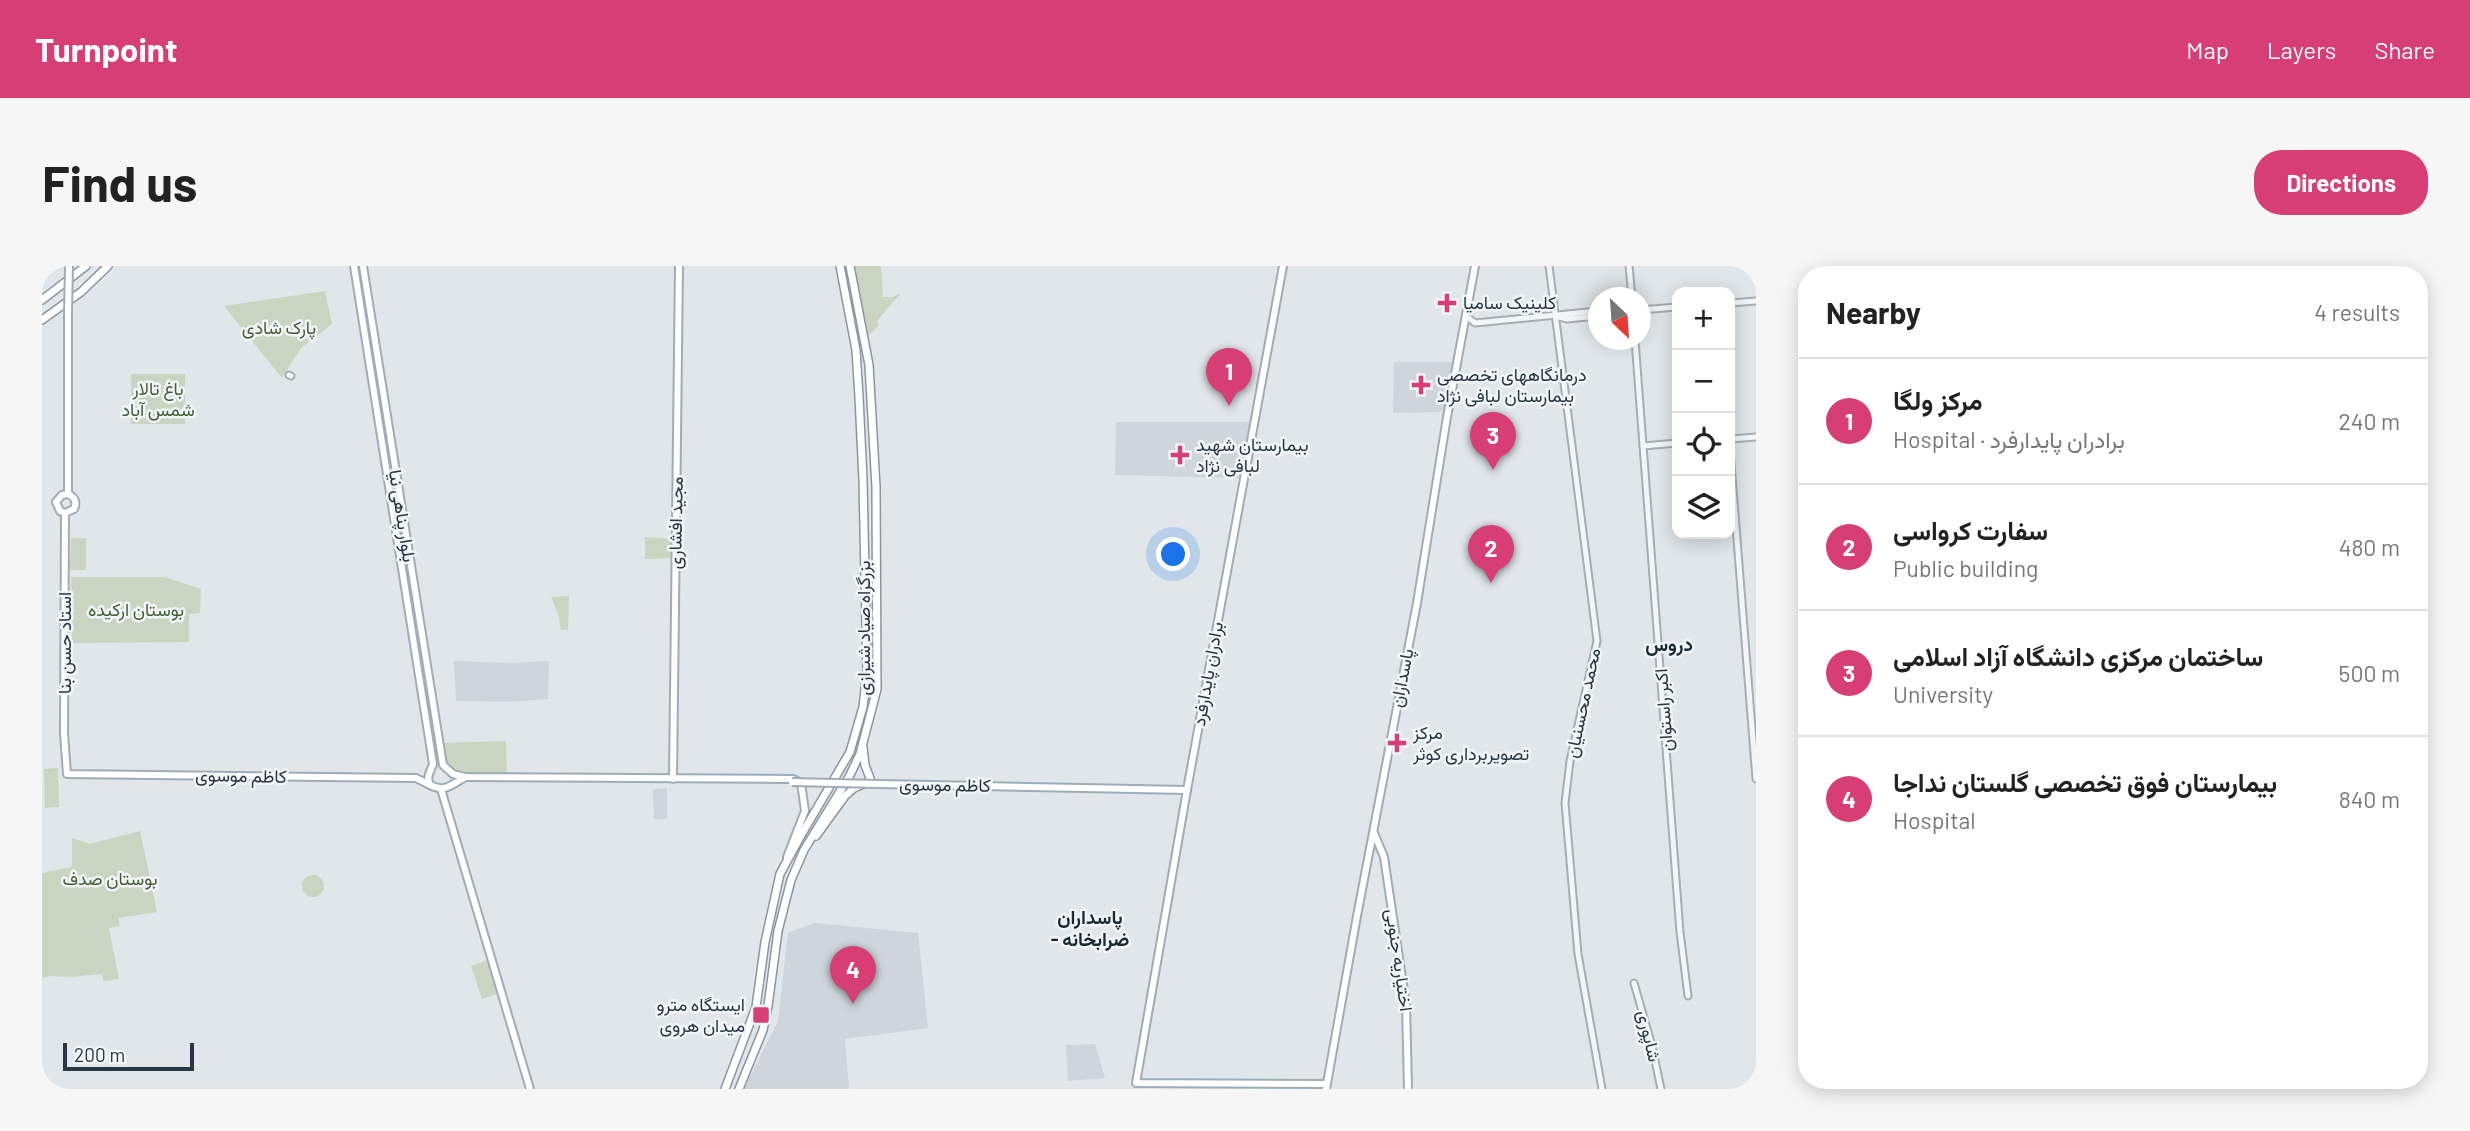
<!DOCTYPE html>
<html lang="en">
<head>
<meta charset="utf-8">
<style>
	body { margin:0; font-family:Barlow,Vazirmatn,sans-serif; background:#f6f6f6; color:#222 }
	.controls { position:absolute; right:21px; top:21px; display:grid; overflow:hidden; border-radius:14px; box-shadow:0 4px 18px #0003 }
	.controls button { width:63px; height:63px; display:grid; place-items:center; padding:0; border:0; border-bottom:2px solid #e0e0e0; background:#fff; color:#222; font:35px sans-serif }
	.compass { position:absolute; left:1546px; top:21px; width:63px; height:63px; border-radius:50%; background:#fff; box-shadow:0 4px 18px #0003; rotate:155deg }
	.scale { position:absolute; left:21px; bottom:18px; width:131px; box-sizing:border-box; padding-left:7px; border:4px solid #283743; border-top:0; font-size:19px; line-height:24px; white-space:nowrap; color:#283743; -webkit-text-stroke:5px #f0f5f7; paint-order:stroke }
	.you { position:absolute; left:1132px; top:289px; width:24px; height:24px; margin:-18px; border:5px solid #fff; border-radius:50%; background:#1a73e8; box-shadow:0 0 0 10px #1a73e833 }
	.badge { display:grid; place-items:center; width:46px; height:46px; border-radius:50%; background:#d73e74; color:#fff; font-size:23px; font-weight:700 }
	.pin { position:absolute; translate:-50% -58px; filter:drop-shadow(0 2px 4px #0008) }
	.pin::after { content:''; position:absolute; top:37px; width:24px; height:21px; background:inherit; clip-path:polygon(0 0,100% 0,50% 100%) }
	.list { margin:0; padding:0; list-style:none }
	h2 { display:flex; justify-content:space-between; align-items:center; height:91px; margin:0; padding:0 28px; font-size:30px }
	h2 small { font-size:23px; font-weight:400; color:#767676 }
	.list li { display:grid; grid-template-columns:46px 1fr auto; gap:21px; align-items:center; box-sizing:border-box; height:126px; padding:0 28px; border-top:2px solid #e0e0e0 }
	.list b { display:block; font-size:26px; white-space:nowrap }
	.list p { margin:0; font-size:23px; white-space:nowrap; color:#767676 }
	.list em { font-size:23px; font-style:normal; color:#767676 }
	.icon { flex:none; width:38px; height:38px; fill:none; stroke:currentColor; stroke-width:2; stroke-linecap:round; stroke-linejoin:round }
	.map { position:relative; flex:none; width:1714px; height:823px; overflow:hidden; border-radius:28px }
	header { display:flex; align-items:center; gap:42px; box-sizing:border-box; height:98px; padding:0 35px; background:#d73e74; color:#fff }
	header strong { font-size:33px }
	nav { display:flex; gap:38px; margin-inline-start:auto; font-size:24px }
	.intro { display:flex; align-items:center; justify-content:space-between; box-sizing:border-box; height:168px; padding:0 42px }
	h1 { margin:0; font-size:49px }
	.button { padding:18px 32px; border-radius:28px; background:#d73e74; color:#fff; font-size:24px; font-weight:700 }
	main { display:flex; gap:42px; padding:0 42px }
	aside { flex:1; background:#fff; border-radius:28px; box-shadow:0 4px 18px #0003 }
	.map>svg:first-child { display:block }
	.built { fill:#ced6dc }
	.green { fill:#cad5c1 }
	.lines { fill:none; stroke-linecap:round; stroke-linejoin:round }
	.minor-casing { stroke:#a5aeb5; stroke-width:9 }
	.major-casing { stroke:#9fadb7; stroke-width:10 }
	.highway-casing { stroke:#8797a2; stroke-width:10 }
	.minor { stroke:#f3f6f8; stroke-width:5 }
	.major { stroke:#fff; stroke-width:6 }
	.highway { stroke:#fff; stroke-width:7 }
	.major-bridge-casing { stroke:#9fadb7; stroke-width:10; stroke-linecap:butt }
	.major-bridge { stroke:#fff; stroke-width:6 }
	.poi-dot { fill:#d73e74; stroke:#f0f5f7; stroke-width:2.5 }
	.labels { text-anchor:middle; stroke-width:5; stroke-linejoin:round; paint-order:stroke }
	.poi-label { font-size:18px; fill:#283743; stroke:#f0f5f7; text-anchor:start }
	.park-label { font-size:18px; fill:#455f34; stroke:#f0f5f7 }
	.street-label { font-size:18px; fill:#283743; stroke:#f0f5f7 }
	.neighbourhood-label { font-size:19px; font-weight:bold; fill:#1a2834; stroke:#f0f5f7 }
</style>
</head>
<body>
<header>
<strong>Turnpoint</strong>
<nav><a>Map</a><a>Layers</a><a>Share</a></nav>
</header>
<div class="intro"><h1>Find us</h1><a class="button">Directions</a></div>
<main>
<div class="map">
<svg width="1714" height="823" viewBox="0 0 1714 823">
	<rect width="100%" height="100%" fill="#e0e6ea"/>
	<!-- built -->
	<g class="built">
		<polygon points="1352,96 1411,96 1403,142 1398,146 1351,147"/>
		<polygon points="1074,156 1208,156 1199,212 1073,209"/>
		<polygon points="412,395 469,397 507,395 506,433 468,436 414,435"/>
		<polygon points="625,522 625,553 612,553 611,523"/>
		<polygon points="772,657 876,667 886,762 803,773 807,823 702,823 736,755 746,667"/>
		<polygon points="1053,778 1063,812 1026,815 1024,779"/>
	</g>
	<!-- green -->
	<g class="green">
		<polygon points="812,0 839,0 841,31 851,31 859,27 835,55 837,59 826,70"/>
		<polygon points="283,25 290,58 259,82 240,112 182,40"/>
		<polygon points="329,71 375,366 374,368 327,72"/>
		<rect x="89" y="108" width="54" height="50"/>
		<polygon points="603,271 631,273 631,292 603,293"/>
		<polygon points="29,272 44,272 44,304 28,304"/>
		<polygon points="29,311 122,311 159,323 158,347 147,348 147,376 30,377"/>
		<polygon points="527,330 526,364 519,364 516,348 509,331"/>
		<polygon points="464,475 465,510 419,507 403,496 400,477"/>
		<polygon points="16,502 17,541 3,542 2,503"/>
		<polygon points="98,565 115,646 76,652 78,660 67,662 77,713 61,715 60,708 28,711 8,710 0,712 0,607 30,601 30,572 48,578"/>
		<circle cx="271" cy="620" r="11"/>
		<polygon points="446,694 457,727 440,733 429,700"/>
	</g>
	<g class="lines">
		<defs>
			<g id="minor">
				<polyline points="1507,0 1555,375 1528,495 1523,537 1536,688 1560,823"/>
				<polyline points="1587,0 1590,32"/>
				<polyline points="1688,37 1714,35"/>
				<polyline points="1598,44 1635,41"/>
				<polyline points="1424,50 1433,57 1556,45"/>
				<polyline points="1517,51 1525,53 1556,50"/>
				<polyline points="1593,74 1638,666 1646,730"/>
				<polyline points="247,109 249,110"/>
				<polyline points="1688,173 1714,171"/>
				<polyline points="1601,180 1635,177"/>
				<polyline points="1688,185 1714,513"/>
				<polyline points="1592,717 1610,780 1619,823"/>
			</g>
			<g id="major">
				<path d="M312 0 391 498C388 507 384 510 388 519 403 527 410 518 422 512"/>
				<polyline points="321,0 401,499 411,508 423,511 751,513 759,517 763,545 745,591"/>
				<polyline points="1241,0 1145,524 1094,817 1285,818"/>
				<polyline points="26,228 26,48"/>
				<polyline points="23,247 22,467 25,508 374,512 388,519"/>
				<polyline points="23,247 18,245 14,236 20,229 26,228"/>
				<path d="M23 247 32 243C35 236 33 231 26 228"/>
				<polyline points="631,513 637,0"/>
				<polyline points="837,518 1145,524"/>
				<polyline points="399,523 488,823"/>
				<polyline points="1332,567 1342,591 1364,739 1366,823"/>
				<polyline points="1284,823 1315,650 1375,337 1405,151 1433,0"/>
			</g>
			<g id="highway">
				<polyline points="0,34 44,0"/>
				<polyline points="0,54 39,26 66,0"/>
				<polyline points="774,570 803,530 812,522 829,515 823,499 821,482"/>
				<polyline points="683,823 714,741 723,676 738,608 758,571 808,486 821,441 825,406 821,214 817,131 814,84 798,0"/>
				<polyline points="697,823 721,764 726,740 736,665 749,614 762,584 808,509 818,488 835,423 834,221 827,99 808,0"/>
			</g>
		</defs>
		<!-- minor casing -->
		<use href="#minor" class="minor-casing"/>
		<!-- major casing -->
		<use href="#major" class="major-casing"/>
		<!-- highway casing -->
		<use href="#highway" class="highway-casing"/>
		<!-- minor -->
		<use href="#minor" class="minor"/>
		<!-- major -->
		<use href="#major" class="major"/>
		<!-- highway -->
		<use href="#highway" class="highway"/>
		<defs>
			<g id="major-bridge">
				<polyline points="26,48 27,0"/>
				<polyline points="750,516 837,518"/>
			</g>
		</defs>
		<!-- major-bridge casing -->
		<use href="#major-bridge" class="major-bridge-casing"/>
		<!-- major-bridge -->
		<use href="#major-bridge" class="major-bridge"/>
	</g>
	<!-- markers -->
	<g class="poi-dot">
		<path d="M1401.5 26.5h7v7h7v7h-7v7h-7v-7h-7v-7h7z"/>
		<path d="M1375.5 108.5h7v7h7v7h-7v7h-7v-7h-7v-7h7z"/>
		<path d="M1134.5 178.5h7v7h7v7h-7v7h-7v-7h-7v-7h7z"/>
		<path d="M1351.5 466.5h7v7h7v7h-7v7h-7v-7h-7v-7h7z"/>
		<rect x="710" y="740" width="18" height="18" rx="3.5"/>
	</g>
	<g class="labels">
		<!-- poi labels -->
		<g class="poi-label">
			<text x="1421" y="43">کلینیک سامیا</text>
			<text x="1395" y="115">درمانگاههای تخصصی<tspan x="1395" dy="21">بیمارستان لبافی نژاد</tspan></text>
			<text x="1154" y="185">بیمارستان شهید<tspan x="1154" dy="21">لبافی نژاد</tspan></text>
			<text x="1371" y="473">مرکز<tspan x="1371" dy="21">تصویربرداری کوثر</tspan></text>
			<text x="703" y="745" text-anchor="end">ایستگاه مترو<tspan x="703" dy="21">میدان هروی</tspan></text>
		</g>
		<!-- park labels -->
		<g class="park-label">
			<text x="237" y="68">پارک شادی</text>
			<text x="116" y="129">باغ تالار<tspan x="116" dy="21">شمس آباد</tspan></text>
			<text x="94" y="350">بوستان ارکیده</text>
			<text x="68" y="619">بوستان صدف</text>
		</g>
		<!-- street labels -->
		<g class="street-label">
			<text transform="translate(360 250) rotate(81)" y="6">بلوار پناهی نیا</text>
			<text transform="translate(634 257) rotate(-89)" y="6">مجید افشاری</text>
			<text transform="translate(822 362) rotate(-90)" y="6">بزرگراه صیاد شیرازی</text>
			<text transform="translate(23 377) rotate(-90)" y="6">استاد حسن بنا</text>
			<text transform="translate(1166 408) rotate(-80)" y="6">برادران پایدارفرد</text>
			<text transform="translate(1360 412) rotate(-79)" y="6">پاسداران</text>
			<text transform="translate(1541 437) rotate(-78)" y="6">محمد محسنیان</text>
			<text transform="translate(1622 444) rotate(-94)" y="6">اکبر راستوان</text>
			<text transform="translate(199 510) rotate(1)" y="6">کاظم موسوی</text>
			<text transform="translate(903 519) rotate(1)" y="6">کاظم موسوی</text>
			<text transform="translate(1357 694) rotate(82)" y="6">اختیاریه جنوبی</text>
			<text transform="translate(1607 770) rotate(77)" y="6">شاپوری</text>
		</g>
		<!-- neighbourhood labels -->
		<g class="neighbourhood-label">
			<text x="1627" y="385">دروس</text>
			<text x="1048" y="658">پاسداران<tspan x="1048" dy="22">- ضرابخانه</tspan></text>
		</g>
	</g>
</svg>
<div class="controls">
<button>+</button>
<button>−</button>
<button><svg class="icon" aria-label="locate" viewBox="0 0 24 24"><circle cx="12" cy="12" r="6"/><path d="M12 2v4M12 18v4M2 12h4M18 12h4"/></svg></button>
<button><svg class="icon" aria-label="layers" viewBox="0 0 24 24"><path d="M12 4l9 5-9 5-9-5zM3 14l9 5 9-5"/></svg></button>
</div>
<svg class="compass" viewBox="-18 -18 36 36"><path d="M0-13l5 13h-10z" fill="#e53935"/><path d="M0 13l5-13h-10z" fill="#767676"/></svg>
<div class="scale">200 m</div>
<div class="you"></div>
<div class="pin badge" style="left:1187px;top:140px">1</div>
<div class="pin badge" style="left:1449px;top:317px">2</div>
<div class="pin badge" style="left:1451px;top:204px">3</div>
<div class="pin badge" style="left:811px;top:738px">4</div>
</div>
<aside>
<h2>Nearby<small>4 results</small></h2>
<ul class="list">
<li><span class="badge">1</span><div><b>مرکز ولگا</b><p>Hospital · برادران پایدارفرد</p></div><em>240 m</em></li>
<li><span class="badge">2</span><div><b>سفارت کرواسی</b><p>Public building</p></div><em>480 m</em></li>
<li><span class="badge">3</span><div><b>ساختمان مرکزی دانشگاه آزاد اسلامی</b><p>University</p></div><em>500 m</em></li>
<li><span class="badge">4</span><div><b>بیمارستان فوق تخصصی گلستان نداجا</b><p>Hospital</p></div><em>840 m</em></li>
</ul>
</aside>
</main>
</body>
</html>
